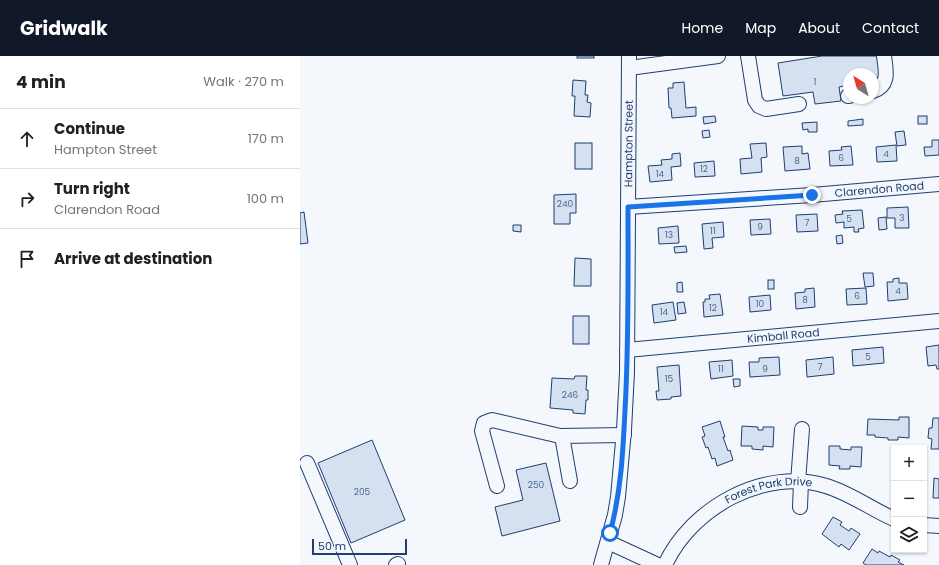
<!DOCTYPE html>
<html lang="en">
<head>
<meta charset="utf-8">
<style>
	body { margin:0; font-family:Poppins,sans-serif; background:#f6f6f6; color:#202124 }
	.controls { position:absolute; right:12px; bottom:12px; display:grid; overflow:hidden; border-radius:0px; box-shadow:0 1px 3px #0004 }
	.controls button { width:36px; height:36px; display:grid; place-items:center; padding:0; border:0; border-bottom:1px solid #e0e0e0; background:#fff; color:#202124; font:20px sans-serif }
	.compass { position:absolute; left:543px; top:12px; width:36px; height:36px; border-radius:50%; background:#fff; box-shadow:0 1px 3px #0004; rotate:323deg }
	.scale { position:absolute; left:12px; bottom:10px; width:95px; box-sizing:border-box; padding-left:4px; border:2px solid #1d3f73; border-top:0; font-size:11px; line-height:14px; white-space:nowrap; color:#1d3f73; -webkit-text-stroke:3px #f4f7fb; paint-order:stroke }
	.stop { position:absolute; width:12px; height:12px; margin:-9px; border:3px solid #1a73e8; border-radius:50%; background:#fff }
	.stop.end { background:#1a73e8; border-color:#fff; box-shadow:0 1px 4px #0008 }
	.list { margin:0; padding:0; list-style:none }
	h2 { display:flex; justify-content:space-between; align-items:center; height:52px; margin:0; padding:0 16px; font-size:17px }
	h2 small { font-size:13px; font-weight:400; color:#757577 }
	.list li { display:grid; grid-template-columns:26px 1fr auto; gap:12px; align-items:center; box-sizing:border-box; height:60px; padding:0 16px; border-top:1px solid #e0e0e0 }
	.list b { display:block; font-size:15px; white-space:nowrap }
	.list p { margin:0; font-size:13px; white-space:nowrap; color:#757577 }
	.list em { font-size:13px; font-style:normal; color:#757577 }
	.icon { flex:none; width:22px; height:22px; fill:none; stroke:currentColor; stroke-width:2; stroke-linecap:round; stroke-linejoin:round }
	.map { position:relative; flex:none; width:639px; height:509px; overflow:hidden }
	header { display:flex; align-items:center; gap:24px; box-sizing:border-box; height:56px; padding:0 20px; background:#111827; color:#fff }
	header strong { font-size:19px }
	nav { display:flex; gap:22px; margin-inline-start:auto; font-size:14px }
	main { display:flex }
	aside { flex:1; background:#fff }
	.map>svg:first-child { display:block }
	.building { fill:#d5e0f0; stroke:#1d3f73 }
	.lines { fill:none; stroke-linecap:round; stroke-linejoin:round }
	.minor-casing { stroke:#1d3f73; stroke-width:16 }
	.minor { stroke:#f4f7fb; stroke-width:14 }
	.route { stroke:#1a73e8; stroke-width:5 }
	.labels { text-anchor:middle; stroke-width:3; stroke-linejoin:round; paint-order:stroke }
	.number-label { font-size:9px; fill:#4b6792 }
	.street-label { font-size:11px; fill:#1d3f73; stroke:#f4f7fb }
</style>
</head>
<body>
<header>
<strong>Gridwalk</strong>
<nav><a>Home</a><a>Map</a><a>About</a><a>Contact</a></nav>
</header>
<main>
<aside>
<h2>4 min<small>Walk · 270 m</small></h2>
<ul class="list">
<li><svg class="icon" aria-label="ahead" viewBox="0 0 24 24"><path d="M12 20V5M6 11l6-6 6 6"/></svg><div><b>Continue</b><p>Hampton Street</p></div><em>170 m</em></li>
<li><svg class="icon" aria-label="right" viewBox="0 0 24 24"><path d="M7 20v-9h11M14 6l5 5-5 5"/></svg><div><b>Turn right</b><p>Clarendon Road</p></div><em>100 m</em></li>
<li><svg class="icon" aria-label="arrive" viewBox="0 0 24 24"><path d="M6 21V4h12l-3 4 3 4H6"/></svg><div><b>Arrive at destination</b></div></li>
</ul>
</aside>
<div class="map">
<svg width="639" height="509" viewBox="0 0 639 509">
	<rect width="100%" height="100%" fill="#f4f7fb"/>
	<!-- building -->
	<g class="building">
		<rect x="277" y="0" width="17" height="2"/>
		<polygon points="522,0 579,0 582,21 573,22 573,18 549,18 549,29 539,31 541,45 515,48 513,36 483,40 478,7"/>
		<polygon points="273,24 286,25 285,39 288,39 287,46 291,47 290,61 274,60 275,40 272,40"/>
		<polygon points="384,26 386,52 396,51 396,60 372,62 371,52 369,52 368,32 373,32 373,27"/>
		<polygon points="415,60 416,66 404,68 403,61"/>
		<rect x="618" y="60" width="9" height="8"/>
		<polygon points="563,63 563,69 548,70 548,65"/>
		<polygon points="517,66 517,76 508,76 508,73 503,74 502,67"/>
		<polygon points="409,74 410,81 403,82 402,75"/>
		<polygon points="604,75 606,89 597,90 595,76"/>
		<polygon points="632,84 639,84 639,99 625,100 624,91 632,91"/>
		<rect x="275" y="87" width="17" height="26"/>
		<polygon points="466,87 467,101 461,102 462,116 441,118 440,103 452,102 450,88"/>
		<polygon points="596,89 597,105 577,106 576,91"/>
		<polygon points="502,90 502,98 508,97 510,113 485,115 483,91"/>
		<polygon points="551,90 553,109 530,110 529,95 542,94 541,91"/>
		<polygon points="380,97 381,110 371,111 372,124 350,126 348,110 362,109 361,104 372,103 372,98"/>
		<polygon points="414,105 415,120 395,121 394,107"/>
		<polygon points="276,138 276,157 270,157 270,168 254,168 254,139"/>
		<polygon points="608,151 609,172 595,172 595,162 587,162 587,152"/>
		<polygon points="562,154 564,172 558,173 559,176 554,176 554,171 544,172 544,166 536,167 535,159 543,158 542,155"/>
		<polygon points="4,156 8,187 0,188 0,157"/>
		<polygon points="517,158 518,175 497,176 496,159"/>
		<polygon points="586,161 587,173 579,174 578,162"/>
		<polygon points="470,163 471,178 451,179 450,164"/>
		<polygon points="423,166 424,181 412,182 413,192 404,193 402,168"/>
		<polygon points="213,169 221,169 221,176 213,175"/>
		<polygon points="378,170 379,187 359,188 358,172"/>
		<polygon points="542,179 543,187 537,188 536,180"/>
		<polygon points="386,190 387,196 375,197 374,191"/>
		<polygon points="275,202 291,203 291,230 274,230"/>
		<polygon points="563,217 573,217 574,230 565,231"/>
		<polygon points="599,222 599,227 607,227 608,243 588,245 587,226 593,226 593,223"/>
		<rect x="468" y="224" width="6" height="9"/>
		<polygon points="382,226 383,236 377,236 377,227"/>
		<polygon points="514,232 515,251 496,253 495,237 505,236 505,233"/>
		<polygon points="566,232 567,248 547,249 546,233"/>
		<polygon points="420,238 423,259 404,261 403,246 405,246 405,243 410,243 409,239"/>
		<polygon points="470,239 471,254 450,256 449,241"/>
		<polygon points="373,246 376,264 354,267 352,249"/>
		<polygon points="384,246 386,257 378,258 377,247"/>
		<rect x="273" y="260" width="16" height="28"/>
		<polygon points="639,289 639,313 637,313 636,309 628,310 626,291"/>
		<polygon points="583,291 584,307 553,310 552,294"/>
		<polygon points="479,301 480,319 450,321 449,306 459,306 459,302"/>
		<polygon points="533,301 534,318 507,321 506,304"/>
		<polygon points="432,304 433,320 411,323 409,306"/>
		<polygon points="379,309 381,340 371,341 371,343 357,344 356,335 359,335 357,311"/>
		<polygon points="275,320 287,320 286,334 288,334 288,344 286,344 285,358 273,357 273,354 250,352 252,322 274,323"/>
		<polygon points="433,323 440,323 440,330 434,331"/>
		<polygon points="599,361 609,361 609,382 598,381 598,384 588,384 588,382 575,381 575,379 567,379 568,363 599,364"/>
		<polygon points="633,362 639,362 639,393 631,393 632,383 628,382 629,372 632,372"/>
		<polygon points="420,365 425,381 423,381 428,395 430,394 433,404 417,410 415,402 412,403 408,391 406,392 402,381 405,380 402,371"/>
		<polygon points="442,370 458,371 458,374 463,374 463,371 474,371 473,391 463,390 463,394 452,393 452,390 441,390"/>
		<polygon points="72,384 105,464 51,487 18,407"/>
		<polygon points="529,390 540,390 540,393 551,394 551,391 562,391 561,411 550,410 550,413 539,413 540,410 529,409"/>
		<polygon points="246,407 260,465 202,480 195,451 223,444 216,414"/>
		<polygon points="634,422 639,423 639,442 633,442"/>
		<polygon points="533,461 542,466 540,469 549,475 551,472 560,478 549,494 541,488 539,491 522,478"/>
		<polygon points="572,493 578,497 579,495 590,501 591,499 600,504 598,506 604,509 566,509 563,507"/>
	</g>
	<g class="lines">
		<defs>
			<g id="minor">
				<polyline points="448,0 455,44 459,50 466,53 499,48"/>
				<polyline points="329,12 418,0"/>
				<path d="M573 35C590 29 586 15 584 0"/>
				<polyline points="548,40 549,40"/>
				<path id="s1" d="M328 151 512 139 639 128"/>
				<path id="s2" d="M327 294 639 265"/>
				<polyline points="262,380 270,425"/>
				<polyline points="7,407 50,509"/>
				<polyline points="498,426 502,373"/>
				<polyline points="197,430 182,375 184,367 192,364 260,380 324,379"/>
				<polyline points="500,451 501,426"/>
				<polyline points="624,469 639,470"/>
				<polyline points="308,486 358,509"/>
				<polyline points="96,509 98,508"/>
				<path id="s3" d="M301 509 315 459 318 441 324 374 327 316 329 0"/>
				<path id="s4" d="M365 509C391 452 464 411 526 430 550 437 571 453 594 463"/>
			</g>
		</defs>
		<!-- minor casing -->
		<use href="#minor" class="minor-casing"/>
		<!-- minor -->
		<use href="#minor" class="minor"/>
	</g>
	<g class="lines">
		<!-- route -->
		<path class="route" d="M310 477C321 436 323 396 325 354 329 286 328 219 328 151L512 139"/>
	</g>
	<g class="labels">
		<!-- number labels -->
		<g class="number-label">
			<text x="515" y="29">1</text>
			<text x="586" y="101">4</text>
			<text x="541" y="105">6</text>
			<text x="497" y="108">8</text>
			<text x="404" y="116">12</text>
			<text x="360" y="121">14</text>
			<text x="265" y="151">240</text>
			<text x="602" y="165">3</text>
			<text x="549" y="166">5</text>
			<text x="507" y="170">7</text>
			<text x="460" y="174">9</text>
			<text x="413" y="178">11</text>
			<text x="369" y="182">13</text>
			<text x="598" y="238">4</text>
			<text x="557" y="243">6</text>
			<text x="505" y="247">8</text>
			<text x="460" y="251">10</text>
			<text x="413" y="255">12</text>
			<text x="364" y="259">14</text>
			<text x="568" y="304">5</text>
			<text x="520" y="314">7</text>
			<text x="421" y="316">11</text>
			<text x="465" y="316">9</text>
			<text x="369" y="326">15</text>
			<text x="270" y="342">246</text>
			<text x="236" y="432">250</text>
			<text x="62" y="439">205</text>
		</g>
		<!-- street labels -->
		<g class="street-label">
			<text dy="4" stroke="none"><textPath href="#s3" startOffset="424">Hampton Street</textPath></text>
			<text dy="4" stroke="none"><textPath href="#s1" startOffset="252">Clarendon Road</textPath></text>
			<text dy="4" stroke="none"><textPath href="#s2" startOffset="157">Kimball Road</textPath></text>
			<text dy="4" stroke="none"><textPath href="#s4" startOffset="135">Forest Park Drive</textPath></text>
		</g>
	</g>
</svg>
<div class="controls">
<button>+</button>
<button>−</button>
<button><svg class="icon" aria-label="layers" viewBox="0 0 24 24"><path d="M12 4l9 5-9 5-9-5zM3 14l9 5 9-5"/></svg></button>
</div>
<svg class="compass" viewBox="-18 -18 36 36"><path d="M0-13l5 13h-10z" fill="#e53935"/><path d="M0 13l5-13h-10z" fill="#757577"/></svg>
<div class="scale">50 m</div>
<div class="stop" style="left:310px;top:477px"></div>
<div class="stop end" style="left:512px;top:139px"></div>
</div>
</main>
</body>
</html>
